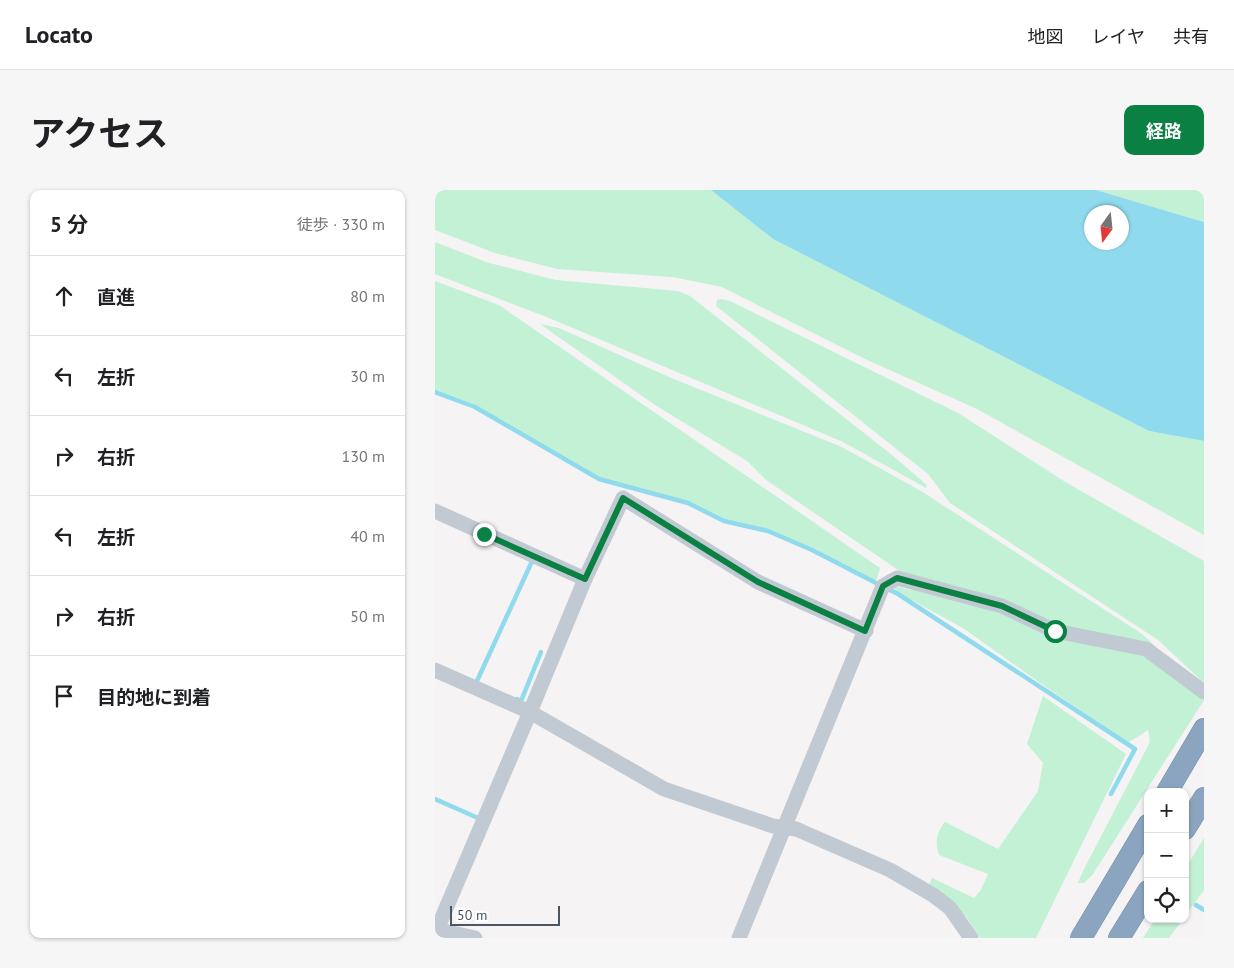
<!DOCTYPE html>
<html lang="ja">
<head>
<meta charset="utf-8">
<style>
	body { margin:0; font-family:"PT Sans","Noto Sans JP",sans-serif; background:#f6f6f6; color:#202124 }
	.controls { position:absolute; right:15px; bottom:15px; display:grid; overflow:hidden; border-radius:10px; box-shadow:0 1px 4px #0004 }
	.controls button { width:45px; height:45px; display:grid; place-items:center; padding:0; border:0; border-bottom:1px solid #e0e0e0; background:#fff; color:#202124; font:25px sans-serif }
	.compass { position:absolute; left:649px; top:15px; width:45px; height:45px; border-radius:50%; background:#fff; box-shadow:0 1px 4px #0004; rotate:195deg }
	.scale { position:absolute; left:15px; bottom:12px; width:110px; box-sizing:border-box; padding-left:5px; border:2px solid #4a5661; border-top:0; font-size:14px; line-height:18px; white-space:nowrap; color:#4a5661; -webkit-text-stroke:4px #fff; paint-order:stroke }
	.stop { position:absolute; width:15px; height:15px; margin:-11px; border:4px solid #0b8043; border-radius:50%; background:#fff }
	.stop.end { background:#0b8043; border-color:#fff; box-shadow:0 1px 5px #0008 }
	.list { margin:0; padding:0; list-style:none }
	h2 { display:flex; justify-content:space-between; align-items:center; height:65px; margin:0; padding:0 20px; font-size:21px }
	h2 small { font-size:16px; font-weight:400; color:#757577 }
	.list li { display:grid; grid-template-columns:32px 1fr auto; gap:15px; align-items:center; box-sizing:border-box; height:80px; padding:0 20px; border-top:1px solid #e0e0e0 }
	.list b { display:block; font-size:19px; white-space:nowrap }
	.list em { font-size:16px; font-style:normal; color:#757577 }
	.icon { flex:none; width:28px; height:28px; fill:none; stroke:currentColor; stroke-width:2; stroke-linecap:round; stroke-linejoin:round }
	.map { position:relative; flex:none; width:769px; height:748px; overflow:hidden; border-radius:10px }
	header { display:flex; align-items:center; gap:30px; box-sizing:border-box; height:70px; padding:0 25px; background:#fff; border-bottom:1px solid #e0e0e0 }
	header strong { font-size:24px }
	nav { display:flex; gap:28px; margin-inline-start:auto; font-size:18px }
	.intro { display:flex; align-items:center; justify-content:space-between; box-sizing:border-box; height:120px; padding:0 30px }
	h1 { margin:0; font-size:35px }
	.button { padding:12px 22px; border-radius:10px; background:#0b8043; color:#fff; font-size:18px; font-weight:700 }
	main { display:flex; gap:30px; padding:0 30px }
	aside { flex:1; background:#fff; border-radius:10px; box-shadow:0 1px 4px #0004 }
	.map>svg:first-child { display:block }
	.green { fill:#c3f1d5 }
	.water { fill:#90daee; fill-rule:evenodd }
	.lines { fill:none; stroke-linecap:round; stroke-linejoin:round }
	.stream { stroke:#90daee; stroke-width:4.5 }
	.highway-casing { stroke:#7690ad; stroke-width:22 }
	.minor { stroke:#c1cad2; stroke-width:15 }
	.highway { stroke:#8ba5c1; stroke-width:21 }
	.route { stroke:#0b8043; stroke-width:6 }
</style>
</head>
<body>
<header>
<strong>Locato</strong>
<nav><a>地図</a><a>レイヤ</a><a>共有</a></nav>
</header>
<div class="intro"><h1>アクセス</h1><a class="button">経路</a></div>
<main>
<aside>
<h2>5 分<small>徒歩 · 330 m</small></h2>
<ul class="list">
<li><svg class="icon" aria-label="ahead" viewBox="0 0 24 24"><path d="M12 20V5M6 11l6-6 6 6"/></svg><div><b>直進</b></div><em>80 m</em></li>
<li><svg class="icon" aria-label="left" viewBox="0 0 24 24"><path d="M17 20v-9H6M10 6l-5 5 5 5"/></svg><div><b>左折</b></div><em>30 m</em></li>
<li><svg class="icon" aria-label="right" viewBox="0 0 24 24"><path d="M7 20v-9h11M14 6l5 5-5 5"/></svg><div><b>右折</b></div><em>130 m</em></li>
<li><svg class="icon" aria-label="left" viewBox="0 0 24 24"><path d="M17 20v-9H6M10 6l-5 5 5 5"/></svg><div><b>左折</b></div><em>40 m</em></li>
<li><svg class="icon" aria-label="right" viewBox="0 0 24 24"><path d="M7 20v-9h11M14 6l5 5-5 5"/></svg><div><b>右折</b></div><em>50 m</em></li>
<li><svg class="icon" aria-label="arrive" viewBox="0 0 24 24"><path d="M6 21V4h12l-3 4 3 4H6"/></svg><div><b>目的地に到着</b></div></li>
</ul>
</aside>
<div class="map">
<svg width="769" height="748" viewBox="0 0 769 748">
	<rect width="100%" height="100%" fill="#f5f3f3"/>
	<!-- green -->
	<g class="green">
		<polygon points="0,0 276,0 338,49 714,241 769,251 769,345 542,219 430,169 287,97 237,87 122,79 60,63 0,40"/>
		<polygon points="661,0 769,0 769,32"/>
		<polygon points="0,52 54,73 121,90 243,101 255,106 457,265 492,295 491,298 408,252 114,128 0,84"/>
		<polygon points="0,91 64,115 445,378 441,391 378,359 335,340 289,329 253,311 165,288 38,214 0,200"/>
		<polygon points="286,109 295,111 523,223 632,293 769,371 769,493 723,450 515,313 493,284 281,116 282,110"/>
		<polygon points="105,134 124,138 234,187 407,257 486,301 707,444 720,456 719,459 622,437 469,384 331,290 312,271 220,215"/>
		<polygon points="460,396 475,400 488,399 703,462 769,510 658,684 649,693 643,693 648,681 715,552 713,540 693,553 605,493 528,438 462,402 459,398"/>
		<path d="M608 506 691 564 601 748H545L531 727 494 695 497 688 539 708 546 700 553 684 504 665C500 652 501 643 510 632L563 659 603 601 608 573 592 554Z"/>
		<polygon points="769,648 769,700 750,726 750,679"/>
		<polygon points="720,729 748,729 734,748 708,748"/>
	</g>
	<!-- water -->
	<path class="water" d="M276 0H661L769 32V251L714 241 338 49ZM656 22H686V52H656Z"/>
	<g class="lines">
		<!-- stream -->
		<g class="stream">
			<polyline points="0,202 40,217 164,289 253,313 289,331 333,341 377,360 445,395"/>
			<polyline points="451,398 463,404 700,559 676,604"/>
			<polyline points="42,491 99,367"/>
			<polyline points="82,509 86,511 106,462"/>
			<polyline points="0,609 43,628"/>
			<polyline points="761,715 769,720"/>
		</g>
		<defs>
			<g id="highway">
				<polyline points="732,602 769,539"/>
				<polyline points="750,639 769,608"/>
				<polyline points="646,748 713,635"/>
				<polyline points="684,748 713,701"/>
			</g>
		</defs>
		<!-- highway casing -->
		<use href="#highway" class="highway-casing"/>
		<!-- minor -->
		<g class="minor">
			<polyline points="0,321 150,389"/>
			<polyline points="0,480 95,522 229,599 338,636 361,639 455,680 498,705 515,718 536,748"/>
			<polyline points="0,739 40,748"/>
			<polyline points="0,744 95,522 150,389 188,308 323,392 431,441"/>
			<polyline points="304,748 448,396 462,388 567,416 620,441 711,459 769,502"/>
		</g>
		<!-- highway -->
		<use href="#highway" class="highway"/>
	</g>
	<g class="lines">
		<!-- route -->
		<polyline class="route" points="49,344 150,389 188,308 323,392 430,441 448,396 462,388 567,416 620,441"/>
	</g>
</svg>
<div class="controls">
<button>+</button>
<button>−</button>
<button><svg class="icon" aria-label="locate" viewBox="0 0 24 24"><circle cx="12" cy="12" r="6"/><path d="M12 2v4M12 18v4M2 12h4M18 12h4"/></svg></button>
</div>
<svg class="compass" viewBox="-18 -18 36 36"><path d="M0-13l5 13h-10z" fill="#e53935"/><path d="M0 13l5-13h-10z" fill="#757577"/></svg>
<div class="scale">50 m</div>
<div class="stop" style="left:620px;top:441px"></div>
<div class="stop end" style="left:49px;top:344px"></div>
</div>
</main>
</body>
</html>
